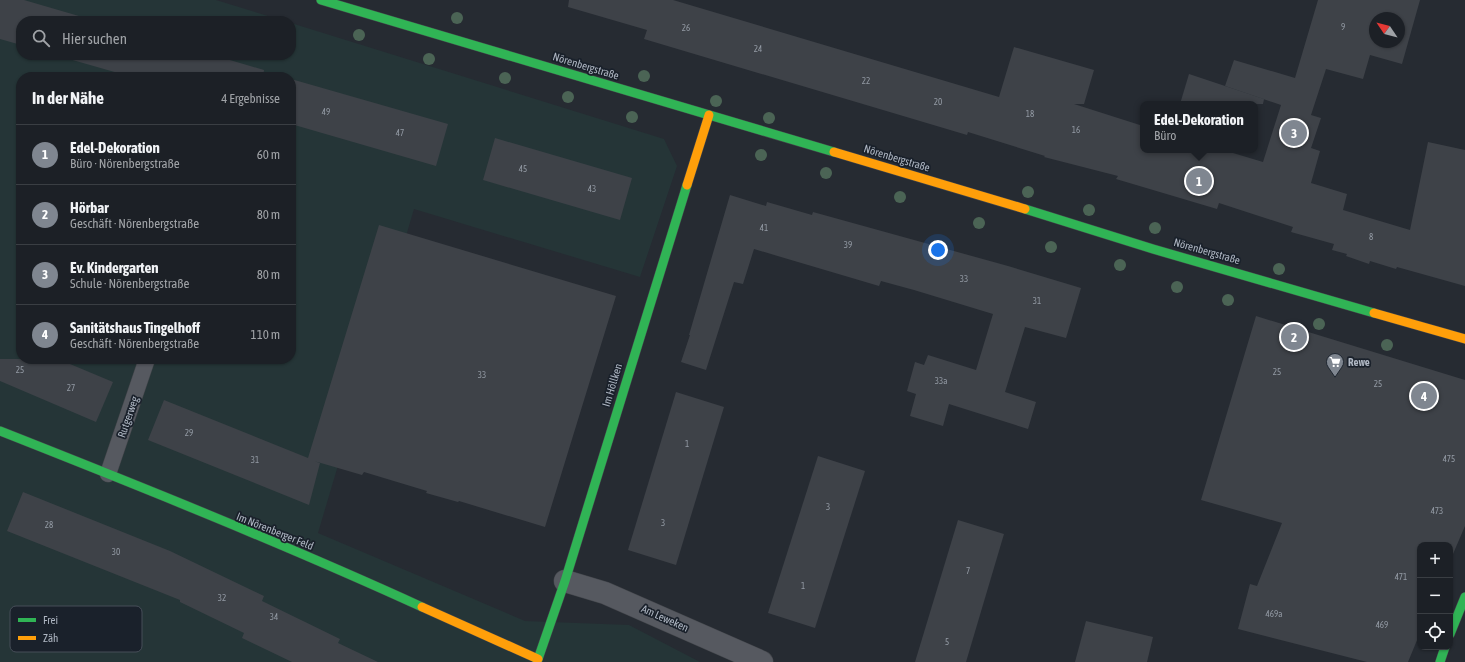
<!DOCTYPE html>
<html lang="de">
<head>
<meta charset="utf-8">
<style>
	body { margin:0; font-family:"Asap Condensed",sans-serif; background:#25282e; color:#f1f3f6 }
	.controls { position:absolute; right:12px; bottom:12px; display:grid; overflow:hidden; border-radius:8px; box-shadow:0 1px 3px #0004 }
	.controls button { width:36px; height:36px; display:grid; place-items:center; padding:0; border:0; border-bottom:1px solid #3a3e43; background:#1c2026; color:#f1f3f6; font:20px sans-serif }
	.compass { position:absolute; left:1369px; top:12px; width:36px; height:36px; border-radius:50%; background:#1c2026; box-shadow:0 1px 3px #0004; rotate:305deg }
	.you { position:absolute; left:938px; top:250px; width:14px; height:14px; margin:-10px; border:3px solid #fff; border-radius:50%; background:#1a73e8; box-shadow:0 0 0 6px #1a73e833 }
	.badge { display:grid; place-items:center; width:26px; height:26px; border-radius:50%; background:#7f8690; color:#fff; font-size:13px; font-weight:700 }
	.pin { position:absolute; translate:-50% -50%; border:2px solid #fff; box-shadow:0 1px 4px #0006 }
	.popup { position:absolute; left:1140px; top:101px; width:118px; height:52px; box-sizing:border-box; display:grid; place-content:center; border-radius:8px; background:#1c2026; filter:drop-shadow(0 1px 3px #0005); font-size:13px; white-space:nowrap; color:#a0a3a7 }
	.popup b { font-size:15px; color:#f1f3f6 }
	.popup::after { content:''; position:absolute; left:50%; top:100%; margin-left:-8px; border:8px solid transparent; border-top-color:#1c2026 }
	.list { margin:0; padding:0; list-style:none }
	h2 { display:flex; justify-content:space-between; align-items:center; height:52px; margin:0; padding:0 16px; font-size:17px }
	h2 small { font-size:13px; font-weight:400; color:#a0a3a7 }
	.list li { display:grid; grid-template-columns:26px 1fr auto; gap:12px; align-items:center; box-sizing:border-box; height:60px; padding:0 16px; border-top:1px solid #3a3e43 }
	.list b { display:block; font-size:15px; white-space:nowrap }
	.list p { margin:0; font-size:13px; white-space:nowrap; color:#a0a3a7 }
	.list em { font-size:13px; font-style:normal; color:#a0a3a7 }
	.icon { flex:none; width:22px; height:22px; fill:none; stroke:currentColor; stroke-width:2; stroke-linecap:round; stroke-linejoin:round }
	.map { position:relative; flex:none; width:1465px; height:662px; overflow:hidden }
	.search { position:absolute; background:#1c2026; box-shadow:0 1px 3px #0004; left:16px; top:16px; width:280px; height:44px; display:flex; align-items:center; gap:10px; box-sizing:border-box; padding:0 14px; border-radius:16px; color:#a0a3a7; font-size:15px }
	.panel { position:absolute; background:#1c2026; box-shadow:0 1px 3px #0004; left:16px; top:72px; width:280px; height:292px; border-radius:16px }
	.map>svg:first-child { display:block }
	.green { fill:#253537; fill-rule:evenodd }
	.building { fill:#3e4248; fill-rule:evenodd }
	.lines { fill:none; stroke-linecap:round; stroke-linejoin:round }
	.lane-casing { stroke:#42454a; stroke-width:17 }
	.street-casing { stroke:#42454a; stroke-width:23 }
	.fast-casing { stroke:#42454a; stroke-width:10 }
	.slow-casing { stroke:#42454a; stroke-width:10 }
	.lane { stroke:#565960; stroke-width:16 }
	.street { stroke:#565960; stroke-width:22 }
	.fast { stroke:#30b455; stroke-width:9 }
	.slow { stroke:#ff9f0a; stroke-width:9 }
	.tree { fill:#4b6455 }
	.labels { text-anchor:middle; stroke-width:3.5; stroke-linejoin:round; paint-order:stroke }
	.number-label { font-size:9px; fill:#939aa4 }
	.street-label { font-size:11px; fill:#afb7c3; stroke:#1a212b }
	.poi-label { font-size:11px; font-weight:bold; fill:#afb7c3; stroke:#1a212b; text-anchor:start }
	.key { fill:#1a212b; stroke:#474e59; stroke-width:1 }
	.key-label { font-size:11px; fill:#afb7c3 }
</style>
</head>
<body>
<div class="map">
<svg width="1465" height="662" viewBox="0 0 1465 662">
	<rect width="100%" height="100%" fill="#262b32"/>
	<!-- green -->
	<path class="green" d="M0 0H216L284 21H21V55H291V23L664 139 677 166 640 277 414 209 318 533 525 621 629 625 700 662H0ZM21 77H291V359H21Z"/>
	<!-- building -->
	<g class="building">
		<polygon points="0,0 24,0 96,21 21,21 21,45 0,39"/>
		<path d="M569 0H673L999 97 1014 47 1094 70 1084 104H1074L1143 126V150H1223L1263 162 1281 105 1225 86 1234 60 1295 78 1318 0H1420L1402 64 1370 55 1363 79 1326 69 1311 115 1321 118 1311 148 1320 151 1311 183 1347 194 1343 210 1410 230 1428 142 1465 150V286L1397 267 1396 269 1370 261 1369 264 1346 256 1347 254 1332 250 1334 244 1291 232 1293 227 1219 203 1217 209 1116 179 1118 176 1044 157 1045 156 968 132 967 135 644 39 647 30 568 7ZM1375 18H1399V42H1375Z"/>
		<polygon points="55,55 213,55 264,70 263,77 132,77"/>
		<polygon points="1189,74 1264,99 1263,104 1180,104"/>
		<polygon points="291,79 448,124 436,166 291,124"/>
		<polygon points="495,138 632,178 620,220 483,180"/>
		<polygon points="730,195 766,206 767,202 812,215 813,212 1008,266 1081,288 1066,338 1025,327 1005,392 1036,402 1028,429 949,404 943,426 910,416 916,394 907,391 915,362 924,365 928,355 976,370 993,314 914,290 881,281 879,286 754,249 743,284 734,282 706,370 681,362 690,335 689,335"/>
		<polygon points="379,225 616,296 545,527 459,501 458,502 426,493 427,491 364,472 362,475 314,461 320,463 309,505 148,440 164,400 308,458"/>
		<polygon points="1256,316 1465,380 1465,526 1450,561 1450,545 1420,545 1420,633 1408,662 1367,662 1238,629 1250,584 1257,586 1282,523 1201,500"/>
		<polygon points="0,359 58,359 113,382 96,422 0,381"/>
		<polygon points="676,392 724,407 676,565 628,550"/>
		<polygon points="818,456 865,471 815,628 768,613"/>
		<polygon points="23,492 170,551 264,596 262,601 340,639 338,643 378,662 292,662 242,638 244,633 180,602 180,600 7,531"/>
		<polygon points="958,520 1004,534 966,662 915,662"/>
		<polygon points="1086,621 1153,637 1147,662 1075,662"/>
	</g>
	<g class="lines">
		<defs>
			<polyline id="lane" points="108,474 147,359"/>
			<polyline id="street" points="565,581 605,593 762,662"/>
			<g id="fast">
				<polyline points="321,0 834,152"/>
				<polyline points="1025,209 1153,249 1374,313"/>
				<path d="M0 431C142 487 284 544 422 607"/>
				<polyline points="1450,634 1465,597"/>
				<polyline points="537,662 565,581 687,185"/>
				<polyline points="1440,662 1445,647"/>
			</g>
			<g id="slow">
				<polyline points="834,152 1025,209"/>
				<polyline points="687,185 709,115"/>
				<polyline points="1374,313 1465,339"/>
				<polyline points="422,607 538,659"/>
			</g>
		</defs>
		<!-- lane casing -->
		<use href="#lane" class="lane-casing"/>
		<!-- street casing -->
		<use href="#street" class="street-casing"/>
		<!-- fast casing -->
		<use href="#fast" class="fast-casing"/>
		<!-- slow casing -->
		<use href="#slow" class="slow-casing"/>
		<!-- lane -->
		<use href="#lane" class="lane"/>
		<!-- street -->
		<use href="#street" class="street"/>
		<!-- fast -->
		<use href="#fast" class="fast"/>
		<!-- slow -->
		<use href="#slow" class="slow"/>
	</g>
	<!-- trees -->
	<g class="tree">
		<circle cx="457" cy="18" r="6"/>
		<circle cx="359" cy="35" r="6"/>
		<circle cx="429" cy="59" r="6"/>
		<circle cx="644" cy="76" r="6"/>
		<circle cx="505" cy="78" r="6"/>
		<circle cx="568" cy="97" r="6"/>
		<circle cx="716" cy="101" r="6"/>
		<circle cx="632" cy="117" r="6"/>
		<circle cx="769" cy="118" r="6"/>
		<circle cx="761" cy="155" r="6"/>
		<circle cx="826" cy="173" r="6"/>
		<circle cx="1028" cy="192" r="6"/>
		<circle cx="900" cy="197" r="6"/>
		<circle cx="1089" cy="210" r="6"/>
		<circle cx="979" cy="223" r="6"/>
		<circle cx="1155" cy="228" r="6"/>
		<circle cx="1051" cy="247" r="6"/>
		<circle cx="1120" cy="265" r="6"/>
		<circle cx="1279" cy="269" r="6"/>
		<circle cx="1177" cy="287" r="6"/>
		<circle cx="1228" cy="300" r="6"/>
		<circle cx="1319" cy="324" r="6"/>
		<circle cx="1387" cy="345" r="6"/>
	</g>
	<!-- icons -->
	<defs>
		<symbol id="supermarket-pin" viewBox="-11 -11 22 30"><path d="M0 17L-7.5 6A9.5 9.5 0 1 1 7.5 6Z" fill="#7f8690" stroke="#1a212b"/><path d="M-6-5.5h2.5l.6 2H6L4.5 2H-2.5L-4.4-4H-6ZM-1.5 3.2a1.3 1.3 0 1 0 .1 0ZM3 3.2a1.3 1.3 0 1 0 .1 0Z" fill="#fff"/></symbol>
	</defs>
	<g fill-rule="evenodd">
		<use href="#supermarket-pin" x="1325" y="352" width="20" height="27"/>
	</g>
	<g class="labels">
		<!-- number labels -->
		<g class="number-label">
			<text x="1343" y="30">9</text>
			<text x="686" y="31">26</text>
			<text x="758" y="52">24</text>
			<text x="866" y="84">22</text>
			<text x="938" y="105">20</text>
			<text x="326" y="115">49</text>
			<text x="1030" y="117">18</text>
			<text x="1076" y="133">16</text>
			<text x="400" y="136">47</text>
			<text x="523" y="172">45</text>
			<text x="592" y="192">43</text>
			<text x="764" y="231">41</text>
			<text x="1371" y="240">8</text>
			<text x="848" y="248">39</text>
			<text x="964" y="282">33</text>
			<text x="1037" y="304">31</text>
			<text x="20" y="373">25</text>
			<text x="1277" y="375">25</text>
			<text x="482" y="378">33</text>
			<text x="941" y="384">33a</text>
			<text x="1378" y="387">25</text>
			<text x="71" y="391">27</text>
			<text x="189" y="436">29</text>
			<text x="687" y="447">1</text>
			<text x="1449" y="462">475</text>
			<text x="255" y="463">31</text>
			<text x="828" y="510">3</text>
			<text x="1437" y="514">473</text>
			<text x="663" y="526">3</text>
			<text x="49" y="528">28</text>
			<text x="116" y="555">30</text>
			<text x="968" y="574">7</text>
			<text x="1401" y="580">471</text>
			<text x="803" y="589">1</text>
			<text x="222" y="601">32</text>
			<text x="1274" y="617">469a</text>
			<text x="274" y="620">34</text>
			<text x="1382" y="628">469</text>
			<text x="947" y="645">5</text>
		</g>
		<!-- street labels -->
		<g class="street-label">
			<text transform="translate(586 66) rotate(17)" y="4">Nörenbergstraße</text>
			<text transform="translate(897 158) rotate(17)" y="4">Nörenbergstraße</text>
			<text transform="translate(1207 251) rotate(16)" y="4">Nörenbergstraße</text>
			<text transform="translate(612 385) rotate(-73)" y="4">Im Höllken</text>
			<text transform="translate(128 417) rotate(-71)" y="4">Rutgerweg</text>
			<text transform="translate(275 531) rotate(22)" y="4">Im Nörenberger Feld</text>
			<text transform="translate(665 618) rotate(24)" y="4">Am Leweken</text>
		</g>
		<!-- poi labels -->
		<g class="poi-label">
			<text x="1348" y="366">Rewe</text>
		</g>
	</g>
	<!-- legend -->
	<rect x="10" y="606" width="132" height="46" rx="6" class="key"/>
	<rect x="18" y="618" width="18" height="4" fill="#30b455"/>
	<rect x="18" y="636" width="18" height="4" fill="#ff9f0a"/>
	<g class="key-label">
		<text x="43" y="624">Frei</text>
		<text x="43" y="642">Zäh</text>
	</g>
</svg>
<div class="controls">
<button>+</button>
<button>−</button>
<button><svg class="icon" aria-label="locate" viewBox="0 0 24 24"><circle cx="12" cy="12" r="6"/><path d="M12 2v4M12 18v4M2 12h4M18 12h4"/></svg></button>
</div>
<svg class="compass" viewBox="-18 -18 36 36"><path d="M0-13l5 13h-10z" fill="#e53935"/><path d="M0 13l5-13h-10z" fill="#a0a3a7"/></svg>
<div class="you"></div>
<div class="pin badge" style="left:1199px;top:181px">1</div>
<div class="popup"><b>Edel-Dekoration</b>Büro</div>
<div class="pin badge" style="left:1294px;top:337px">2</div>
<div class="pin badge" style="left:1294px;top:133px">3</div>
<div class="pin badge" style="left:1424px;top:396px">4</div>
<div class="search"><svg class="icon" aria-label="search" viewBox="0 0 24 24"><circle cx="10" cy="10" r="6"/><path d="M15 15l6 6"/></svg>Hier suchen</div>
<section class="panel">
<h2>In der Nähe<small>4 Ergebnisse</small></h2>
<ul class="list">
<li><span class="badge">1</span><div><b>Edel-Dekoration</b><p>Büro · Nörenbergstraße</p></div><em>60 m</em></li>
<li><span class="badge">2</span><div><b>Hörbar</b><p>Geschäft · Nörenbergstraße</p></div><em>80 m</em></li>
<li><span class="badge">3</span><div><b>Ev. Kindergarten</b><p>Schule · Nörenbergstraße</p></div><em>80 m</em></li>
<li><span class="badge">4</span><div><b>Sanitätshaus Tingelhoff</b><p>Geschäft · Nörenbergstraße</p></div><em>110 m</em></li>
</ul>
</section>
</div>
</body>
</html>
